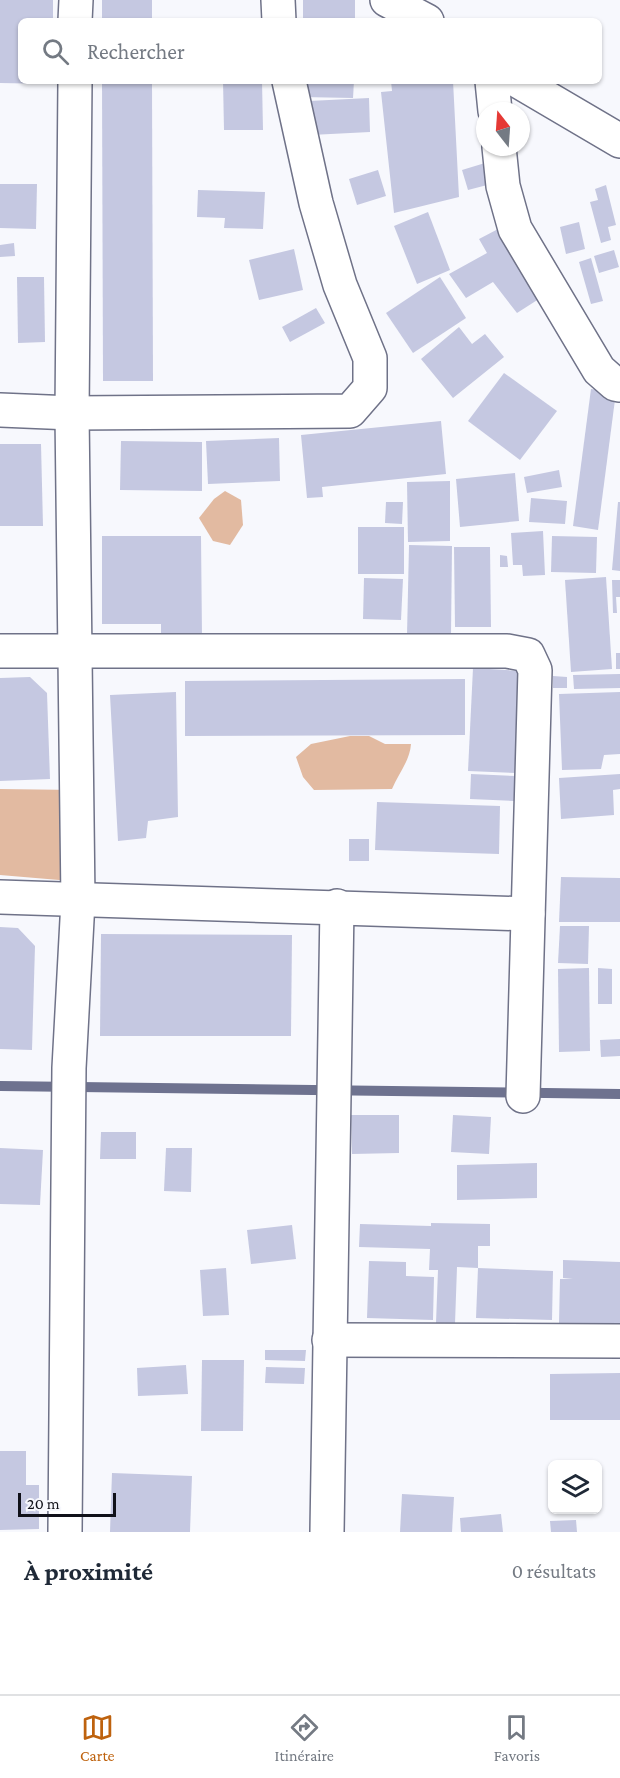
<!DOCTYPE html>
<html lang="fr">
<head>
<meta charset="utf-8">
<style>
	body { margin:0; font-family:"Crimson Pro",serif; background:#f2f2f3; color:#1f2937 }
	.controls { position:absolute; right:18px; bottom:18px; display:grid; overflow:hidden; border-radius:9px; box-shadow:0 2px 4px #0004 }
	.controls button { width:54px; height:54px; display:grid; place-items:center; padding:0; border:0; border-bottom:2px solid #e0e1e3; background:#fff; color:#1f2937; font:30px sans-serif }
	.compass { position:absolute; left:476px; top:102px; width:54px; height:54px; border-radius:50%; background:#fff; box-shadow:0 2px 4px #0004; rotate:343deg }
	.scale { position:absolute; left:18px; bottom:15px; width:98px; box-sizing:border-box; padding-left:6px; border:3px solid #101119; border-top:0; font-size:16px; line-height:21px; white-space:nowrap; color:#101119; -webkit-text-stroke:4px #f7f8fd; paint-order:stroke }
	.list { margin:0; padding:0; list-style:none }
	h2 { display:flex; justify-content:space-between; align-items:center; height:78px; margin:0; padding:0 24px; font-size:26px }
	h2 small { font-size:20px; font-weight:400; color:#747a83 }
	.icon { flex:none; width:33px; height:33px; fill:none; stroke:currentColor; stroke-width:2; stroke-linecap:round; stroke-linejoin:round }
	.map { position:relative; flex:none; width:620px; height:1532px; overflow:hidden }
	.search { position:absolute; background:#fff; box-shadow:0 2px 4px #0004; left:18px; right:18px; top:18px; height:66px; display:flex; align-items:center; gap:15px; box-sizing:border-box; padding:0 21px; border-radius:9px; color:#747a83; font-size:22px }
	.sheet { height:162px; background:#fff }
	nav { display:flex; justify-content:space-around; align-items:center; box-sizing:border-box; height:84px; border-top:2px solid #e0e1e3; background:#fff; font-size:16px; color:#747a83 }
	nav a { display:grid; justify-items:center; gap:3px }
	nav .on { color:#be620e }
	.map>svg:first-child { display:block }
	.forest { fill:#e2baa1 }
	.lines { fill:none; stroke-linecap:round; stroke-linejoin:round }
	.stream { stroke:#6e728f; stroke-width:10 }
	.building { fill:#c5c8e1 }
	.street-casing { stroke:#6f7288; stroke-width:36 }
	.street { stroke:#fff; stroke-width:33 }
</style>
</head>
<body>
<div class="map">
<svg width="620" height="1532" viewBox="0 0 620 1532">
	<rect width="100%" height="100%" fill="#f7f8fd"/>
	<!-- forest -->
	<g class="forest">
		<polygon points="225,491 241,500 243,525 230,545 213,541 199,518 214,499"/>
		<path d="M350 736H369L385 744H411C410 761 398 774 392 789L314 790 303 777 296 757 311 744Z"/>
		<polygon points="0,789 76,790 71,881 0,875"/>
	</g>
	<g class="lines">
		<!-- stream -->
		<polyline class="stream" points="0,1086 620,1094"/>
	</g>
	<!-- building -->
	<g class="building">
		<polygon points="0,0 53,0 53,21 21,21 21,81 52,81 51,84 0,83"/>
		<rect x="102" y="0" width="50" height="21"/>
		<rect x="303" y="0" width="52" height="21"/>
		<polygon points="102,81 152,81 153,381 103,381"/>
		<polygon points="223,81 262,81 263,130 224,130"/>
		<polygon points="302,81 354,81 353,98 302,97"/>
		<polygon points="391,81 453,81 459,197 394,213 381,92 392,91"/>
		<polygon points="369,98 370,132 311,135 309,101"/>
		<polygon points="485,163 491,184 468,190 462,170"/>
		<polygon points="378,170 386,196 357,205 349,179"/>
		<polygon points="0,184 37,184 36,229 0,228"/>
		<polygon points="606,185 616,225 608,227 611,240 601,243 590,202 598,200 595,189"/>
		<polygon points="198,190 265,192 263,229 224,228 225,218 197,217"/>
		<polygon points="428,212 450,270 417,284 394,226"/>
		<polygon points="579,222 585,249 566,254 560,227"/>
		<polygon points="500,228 542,297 517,313 493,282 466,298 449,274 487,253 479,239"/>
		<polygon points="14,243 15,256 0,257 0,245"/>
		<polygon points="294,249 303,290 259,300 249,260"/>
		<polygon points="614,250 619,267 599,273 594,256"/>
		<polygon points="591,258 603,301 591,304 579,262"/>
		<polygon points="17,277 44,277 45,342 18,343"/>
		<polygon points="440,277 466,318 413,353 386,313"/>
		<polygon points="316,308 325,323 290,342 282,327"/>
		<polygon points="459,327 472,344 485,334 504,357 453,398 421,359"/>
		<polygon points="504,373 557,411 520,460 468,421"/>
		<polygon points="591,389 616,392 598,530 573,526"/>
		<polygon points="441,421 446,474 322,487 323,497 307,498 301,435"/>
		<polygon points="279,438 280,481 208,484 206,441"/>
		<polygon points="121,441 202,442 202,491 120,490"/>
		<polygon points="0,444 41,444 43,526 0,526"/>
		<polygon points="559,470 562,487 527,493 524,477"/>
		<polygon points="515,473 519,521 460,527 456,479"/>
		<polygon points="450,481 450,541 408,542 407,482"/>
		<polygon points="531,498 567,501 565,524 529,522"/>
		<polygon points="386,502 403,502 402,524 385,523"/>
		<polygon points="618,502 620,502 620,571 612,570"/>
		<rect x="358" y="527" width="46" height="47"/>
		<polygon points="543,531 545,575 523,576 522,565 513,565 511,533"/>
		<polygon points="102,536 201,536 202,637 161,637 161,624 102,624"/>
		<polygon points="552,536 597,537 596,573 551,572"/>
		<polygon points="409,545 452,546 451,635 407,635"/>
		<polygon points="454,547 490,547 491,627 455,627"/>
		<polygon points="500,555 507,556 508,567 500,567"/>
		<polygon points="606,577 612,669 571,672 565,580"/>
		<polygon points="364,578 403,579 401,620 363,619"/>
		<polygon points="612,580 620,580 620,597 616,597 617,613 613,613"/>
		<rect x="616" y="653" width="4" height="16"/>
		<polygon points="473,668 522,671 517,773 468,771"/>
		<polygon points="620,674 620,688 574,689 573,675"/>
		<polygon points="553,676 567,677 567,688 553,688"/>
		<polygon points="30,677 47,693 50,779 0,781 0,678"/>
		<polygon points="465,679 465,735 185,736 185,681"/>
		<polygon points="176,692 178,817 148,821 146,838 118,841 110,695"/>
		<polygon points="620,692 620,754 604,755 601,769 562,770 559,694"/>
		<polygon points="471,774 516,776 515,801 470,799"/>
		<polygon points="620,774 620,789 613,790 614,815 561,819 559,778"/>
		<polygon points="377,802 500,806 499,854 375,850"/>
		<rect x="349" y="839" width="20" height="22"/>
		<polygon points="561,877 620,878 620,922 559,922"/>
		<polygon points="560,926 589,926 588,964 558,963"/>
		<polygon points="0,927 18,928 35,946 32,1050 0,1049"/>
		<polygon points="101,934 292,935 291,1036 100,1036"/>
		<polygon points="589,968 590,1051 559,1052 558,969"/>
		<polygon points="598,968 612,969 612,1004 598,1004"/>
		<polygon points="620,1039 620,1056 601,1057 600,1040"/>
		<polygon points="351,1115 399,1115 399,1153 352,1154"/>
		<polygon points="453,1115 491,1117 489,1154 451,1152"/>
		<polygon points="101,1132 136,1132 136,1159 100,1159"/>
		<polygon points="0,1148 43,1150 40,1205 0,1204"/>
		<polygon points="166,1148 192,1148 191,1192 164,1191"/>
		<polygon points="537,1163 537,1198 457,1200 457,1165"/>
		<polygon points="431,1223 490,1224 490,1246 478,1246 478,1268 457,1267 455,1324 436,1323 438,1270 429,1270 430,1249 359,1247 360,1224 431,1226"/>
		<polygon points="292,1225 296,1259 251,1264 247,1230"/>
		<polygon points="563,1260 620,1262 620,1324 559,1323 560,1279 573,1279 563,1278"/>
		<polygon points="369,1261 406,1262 406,1276 434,1277 433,1320 367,1318"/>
		<polygon points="226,1268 229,1315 203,1316 200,1270"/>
		<polygon points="478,1268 553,1271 552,1320 476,1318"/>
		<polygon points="265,1350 306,1350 305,1361 265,1360"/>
		<polygon points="202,1360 244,1360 243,1431 201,1431"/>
		<polygon points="186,1365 188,1394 138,1396 137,1368"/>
		<polygon points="266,1367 305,1368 304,1384 265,1383"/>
		<polygon points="620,1373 620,1420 550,1420 550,1374"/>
		<polygon points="0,1451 26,1451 26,1485 39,1485 39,1529 0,1530"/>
		<polygon points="112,1473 192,1476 190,1532 110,1532"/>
		<polygon points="402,1494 454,1497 452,1532 400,1532"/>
		<polygon points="501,1514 503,1532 461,1532 460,1518"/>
		<polygon points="576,1520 577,1532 551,1532 550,1521"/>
	</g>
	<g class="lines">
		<defs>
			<g id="street">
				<polyline points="278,0 279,21"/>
				<polyline points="387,0 427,21"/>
				<polyline points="75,21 76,0"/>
				<polyline points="492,81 495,111"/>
				<polyline points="518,81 620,141"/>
				<polyline points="499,147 503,186 515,229 599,370 615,384 620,385"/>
				<polyline points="0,410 72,413 350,411 370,388 370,358 340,285 316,203 289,81"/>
				<polyline points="0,651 507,651 528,655 535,670 523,1096"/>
				<polyline points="0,897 528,914"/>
				<polyline points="329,1340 620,1341"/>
				<polyline points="65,1532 69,1068 78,901 72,413 75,81"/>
				<polyline points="327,1532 337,906"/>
			</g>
		</defs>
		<!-- street casing -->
		<use href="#street" class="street-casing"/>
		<!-- street -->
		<use href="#street" class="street"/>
	</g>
</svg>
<div class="controls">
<button><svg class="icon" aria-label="layers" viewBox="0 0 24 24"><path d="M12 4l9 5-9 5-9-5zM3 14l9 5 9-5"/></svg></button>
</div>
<svg class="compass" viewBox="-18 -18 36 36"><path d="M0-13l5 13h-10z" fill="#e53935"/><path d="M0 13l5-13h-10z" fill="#747a83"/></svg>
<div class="scale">20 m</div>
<div class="search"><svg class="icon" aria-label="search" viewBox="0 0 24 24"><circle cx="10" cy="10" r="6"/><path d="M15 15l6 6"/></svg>Rechercher</div>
</div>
<section class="sheet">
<h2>À proximité<small>0 résultats</small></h2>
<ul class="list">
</ul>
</section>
<nav>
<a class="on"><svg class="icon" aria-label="map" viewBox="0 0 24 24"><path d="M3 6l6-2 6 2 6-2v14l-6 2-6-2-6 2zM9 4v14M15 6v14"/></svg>Carte</a>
<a><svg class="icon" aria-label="directions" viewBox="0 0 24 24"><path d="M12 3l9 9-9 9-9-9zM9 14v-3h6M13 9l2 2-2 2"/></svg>Itinéraire</a>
<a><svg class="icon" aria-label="saved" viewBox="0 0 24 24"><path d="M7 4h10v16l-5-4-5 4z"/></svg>Favoris</a>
</nav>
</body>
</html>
